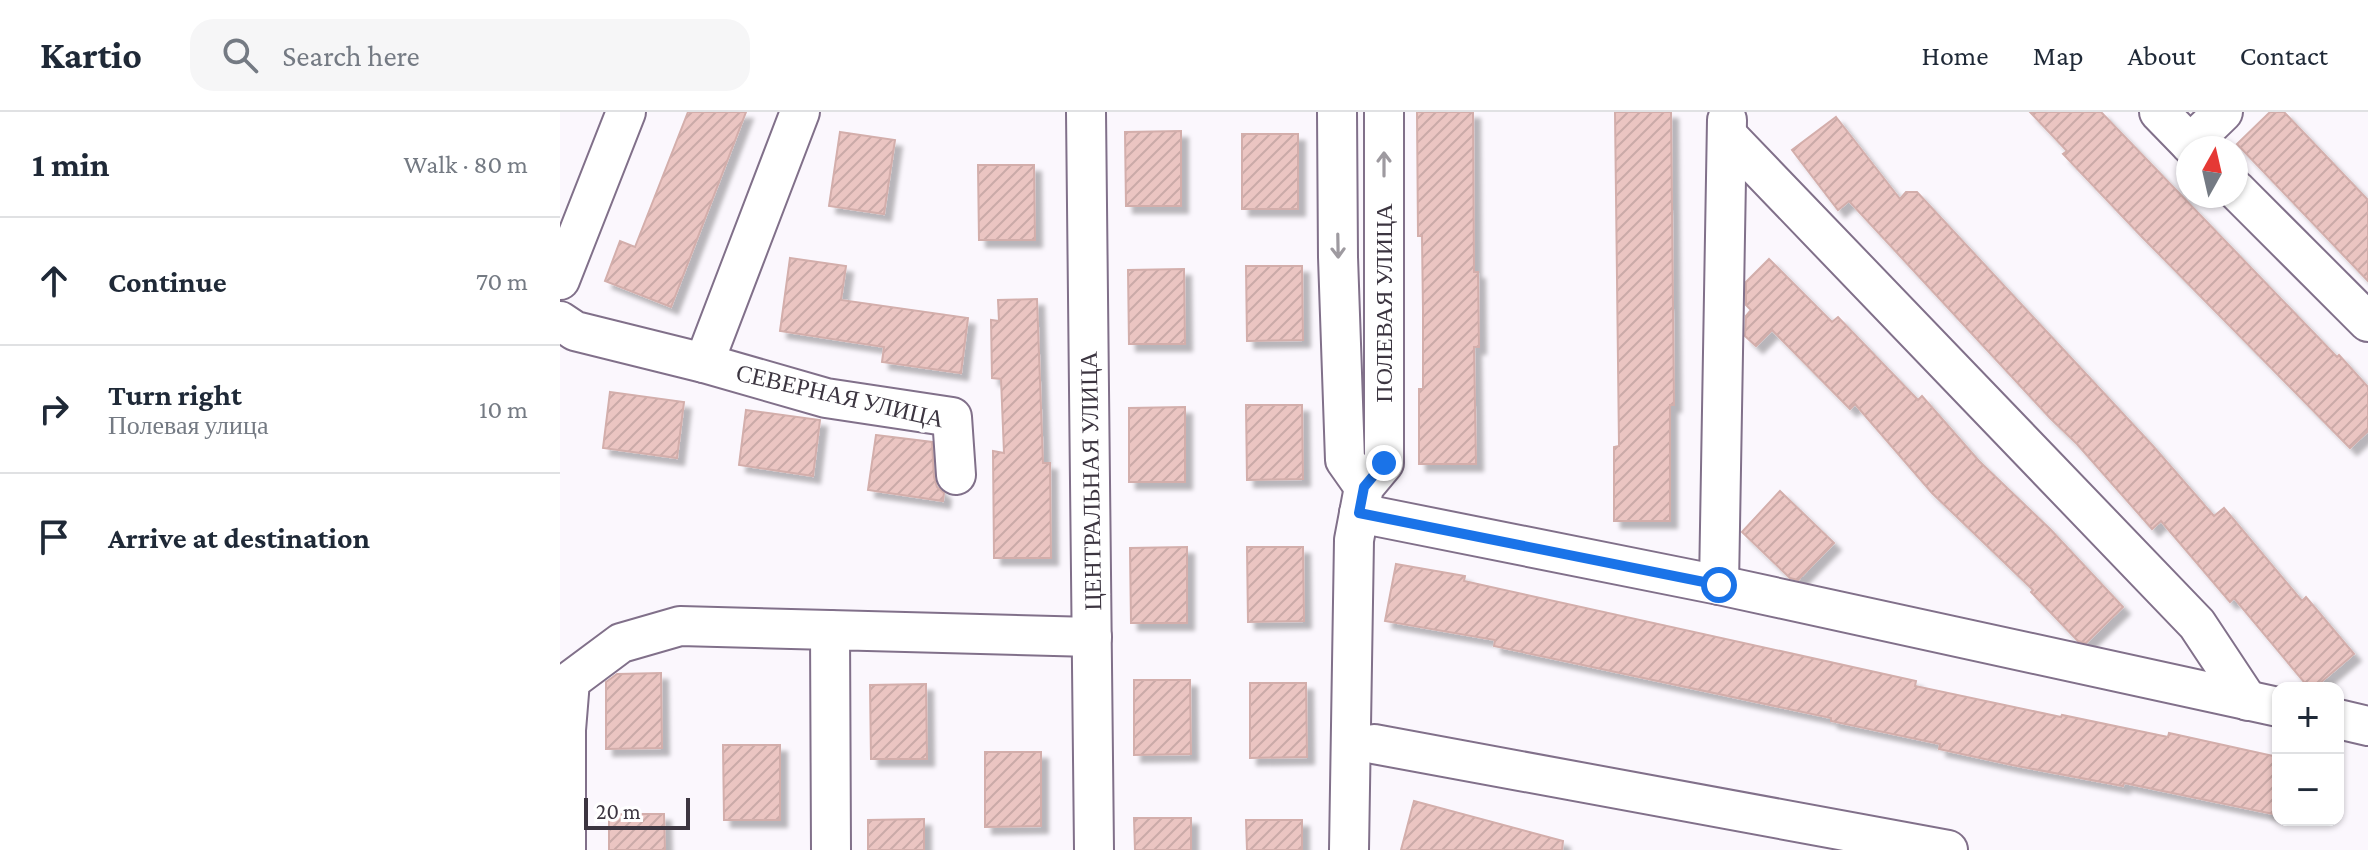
<!DOCTYPE html>
<html lang="en">
<head>
<meta charset="utf-8">
<style>
	body { margin:0; font-family:"Crimson Pro",serif; background:#f6f6f7; color:#1f2937 }
	.controls { position:absolute; right:24px; bottom:24px; display:grid; overflow:hidden; border-radius:16px; box-shadow:0 2px 6px #0004 }
	.controls button { width:72px; height:72px; display:grid; place-items:center; padding:0; border:0; border-bottom:2px solid #e0e1e3; background:#fff; color:#1f2937; font:40px sans-serif }
	.compass { position:absolute; left:1616px; top:24px; width:72px; height:72px; border-radius:50%; background:#fff; box-shadow:0 2px 6px #0004; rotate:8deg }
	.scale { position:absolute; left:24px; bottom:20px; width:106px; box-sizing:border-box; padding-left:8px; border:4px solid #3c3540; border-top:0; font-size:22px; line-height:28px; white-space:nowrap; color:#3c3540; -webkit-text-stroke:6px #fff; paint-order:stroke }
	.stop { position:absolute; width:24px; height:24px; margin:-18px; border:6px solid #1a73e8; border-radius:50%; background:#fff }
	.stop.end { background:#1a73e8; border-color:#fff; box-shadow:0 2px 8px #0008 }
	.list { margin:0; padding:0; list-style:none }
	h2 { display:flex; justify-content:space-between; align-items:center; height:104px; margin:0; padding:0 32px; font-size:34px }
	h2 small { font-size:26px; font-weight:400; color:#747a83 }
	.list li { display:grid; grid-template-columns:52px 1fr auto; gap:24px; align-items:center; box-sizing:border-box; height:128px; padding:0 32px; border-top:2px solid #e0e1e3 }
	.list b { display:block; font-size:30px; white-space:nowrap }
	.list p { margin:0; font-size:26px; white-space:nowrap; color:#747a83 }
	.list em { font-size:26px; font-style:normal; color:#747a83 }
	.icon { flex:none; width:44px; height:44px; fill:none; stroke:currentColor; stroke-width:2; stroke-linecap:round; stroke-linejoin:round }
	.map { position:relative; flex:none; width:1808px; height:738px; overflow:hidden }
	header { display:flex; align-items:center; gap:48px; box-sizing:border-box; height:112px; padding:0 40px; background:#fff; border-bottom:2px solid #e0e1e3 }
	header strong { font-size:38px }
	nav { display:flex; gap:44px; margin-inline-start:auto; font-size:28px }
	.search { width:560px; height:72px; background:#f6f6f7; display:flex; align-items:center; gap:20px; box-sizing:border-box; padding:0 28px; border-radius:24px; color:#747a83; font-size:30px }
	main { display:flex }
	aside { flex:1; background:#fff }
	.map>svg:first-child { display:block }
	.building { fill:url(#building-hatch); stroke:#d3aeab; stroke-width:2; filter:url(#shadow) }
	.lines { fill:none; stroke-linecap:round; stroke-linejoin:round }
	.minor-casing { stroke:#81708a; stroke-width:42 }
	.minor { stroke:#fff; stroke-width:38 }
	.oneway { stroke:#9e9aa0 }
	.route { stroke:#1a73e8; stroke-width:10 }
	.labels { text-anchor:middle; stroke-width:8; stroke-linejoin:round; paint-order:stroke }
	.street-label { font-size:24px; fill:#3c3540; stroke:#fff }
</style>
</head>
<body>
<header>
<strong>Kartio</strong>
<div class="search"><svg class="icon" aria-label="search" viewBox="0 0 24 24"><circle cx="10" cy="10" r="6"/><path d="M15 15l6 6"/></svg>Search here</div>
<nav><a>Home</a><a>Map</a><a>About</a><a>Contact</a></nav>
</header>
<main>
<aside>
<h2>1 min<small>Walk · 80 m</small></h2>
<ul class="list">
<li><svg class="icon" aria-label="ahead" viewBox="0 0 24 24"><path d="M12 20V5M6 11l6-6 6 6"/></svg><div><b>Continue</b></div><em>70 m</em></li>
<li><svg class="icon" aria-label="right" viewBox="0 0 24 24"><path d="M7 20v-9h11M14 6l5 5-5 5"/></svg><div><b>Turn right</b><p>Полевая улица</p></div><em>10 m</em></li>
<li><svg class="icon" aria-label="arrive" viewBox="0 0 24 24"><path d="M6 21V4h12l-3 4 3 4H6"/></svg><div><b>Arrive at destination</b></div></li>
</ul>
</aside>
<div class="map">
<svg width="1808" height="738" viewBox="0 0 1808 738">
	<defs>
		<pattern id="building-hatch" width="6" height="6" patternUnits="userSpaceOnUse" patternTransform="scale(2)"><rect width="6" height="6" fill="#ebc5c2"/><path d="M-1 1l2-2M0 6l6-6M5 7l2-2" fill="none" stroke="#caaaa8"/></pattern>
		<filter id="shadow"><feDropShadow dx="7" dy="7" stdDeviation="2" flood-color="#0004"/></filter>
	</defs>
	<rect width="100%" height="100%" fill="#fbf7fd"/>
	<!-- building -->
	<g class="building">
		<polygon points="128,0 186,0 111,195 45,169 60,129 75,135"/>
		<polygon points="857,0 913,0 914,160 918,160 919,235 914,235 916,352 859,352 859,277 863,277 863,198 862,124 858,124"/>
		<polygon points="1055,0 1111,0 1114,293 1110,293 1110,409 1054,409 1054,335 1059,334"/>
		<polygon points="1470,0 1541,0 1777,245 1779,243 1808,275 1808,319 1790,336 1582,125 1503,42 1507,39"/>
		<polygon points="1710,0 1724,0 1808,88 1808,169 1677,32"/>
		<polygon points="1276,5 1340,87 1346,80 1357,80 1593,334 1654,404 1664,396 1742,489 1746,485 1794,542 1754,576 1749,576 1674,486 1670,490 1601,409 1592,417 1517,332 1490,306 1289,89 1278,98 1232,38"/>
		<polygon points="621,19 621,94 566,94 565,20"/>
		<polygon points="280,20 335,28 324,102 269,94"/>
		<rect x="682" y="22" width="56" height="75"/>
		<polygon points="418,53 474,53 475,128 419,128"/>
		<polygon points="230,146 286,154 281,188 408,206 401,261 322,250 324,235 220,219"/>
		<polygon points="1209,147 1272,210 1278,205 1358,288 1362,284 1419,349 1490,417 1563,495 1526,531 1518,529 1471,480 1473,478 1372,381 1295,292 1290,297 1212,218 1196,234 1185,224 1186,204 1191,198 1186,193 1186,170"/>
		<polygon points="686,154 742,154 743,228 687,229"/>
		<polygon points="624,157 625,232 569,232 568,158"/>
		<polygon points="477,187 483,351 490,351 491,446 434,446 433,339 444,341 441,267 432,266 431,208 439,209 438,188"/>
		<polygon points="50,280 124,290 117,346 43,336"/>
		<polygon points="686,293 742,293 743,367 687,368"/>
		<polygon points="625,295 625,370 569,370 569,296"/>
		<polygon points="186,298 260,308 253,364 179,353"/>
		<polygon points="316,323 372,330 374,365 377,375 384,381 383,389 308,378"/>
		<polygon points="1220,379 1274,431 1238,468 1230,466 1182,420"/>
		<polygon points="627,435 627,511 571,511 570,436"/>
		<polygon points="687,435 743,435 744,509 688,510"/>
		<polygon points="836,452 905,464 904,469 1356,569 1355,574 1501,605 1502,603 1608,625 1609,621 1718,645 1718,703 1564,671 1563,674 1452,653 1379,637 1380,632 1271,609 1271,606 934,534 935,528 825,509"/>
		<polygon points="101,561 102,636 46,637 46,570 57,562"/>
		<polygon points="574,568 630,568 631,642 574,643"/>
		<polygon points="690,571 746,571 747,645 690,646"/>
		<polygon points="366,572 367,647 311,647 310,573"/>
		<polygon points="163,633 220,633 220,708 164,708"/>
		<polygon points="425,640 481,640 481,714 425,715"/>
		<polygon points="854,689 1003,729 1002,738 841,738"/>
		<polygon points="49,702 104,702 105,738 49,738"/>
		<polygon points="574,706 631,706 631,738 575,738"/>
		<polygon points="364,707 364,738 308,738 308,708"/>
		<polygon points="686,708 742,708 742,738 687,738"/>
	</g>
	<g class="lines">
		<defs>
			<g id="minor">
				<polyline points="240,0 144,251 266,286 392,305 396,363"/>
				<polyline points="526,0 534,738"/>
				<polyline points="777,0 778,145 785,348 804,375"/>
				<polyline points="1599,0 1634,36"/>
				<polyline points="1167,23 1637,512 1688,589"/>
				<polyline points="1630,32 1663,0"/>
				<polyline points="1676,78 1808,210"/>
				<polyline points="0,168 66,0"/>
				<polyline points="0,209 15,219 144,251"/>
				<polyline points="799,401 1159,473 1718,595"/>
				<polyline points="1159,473 1167,8"/>
				<polyline points="1778,607 1808,614"/>
				<polyline points="814,632 1388,738"/>
				<polyline points="6,738 6,618 10,569 61,531 120,514 270,518"/>
				<polyline points="271,738 270,518 532,525"/>
				<polyline points="789,738 794,428 804,375 824,351 824,0"/>
			</g>
		</defs>
		<!-- minor casing -->
		<use href="#minor" class="minor-casing"/>
		<!-- minor -->
		<use href="#minor" class="minor"/>
	</g>
	<!-- one-way arrows -->
	<defs><path id="oneway-shaft" d="M-6 0H5M1.5-3L5.5 0L1.5 3" fill="none" stroke-width="1.6" stroke-linecap="round" stroke-linejoin="round" transform="scale(2)"/></defs>
	<g class="oneway">
		<use href="#oneway-shaft" transform="translate(824 52) rotate(-90)"/>
		<use href="#oneway-shaft" transform="translate(778 134) rotate(89)"/>
	</g>
	<g class="lines">
		<!-- route -->
		<polyline class="route" points="824,351 804,375 799,401 1159,473"/>
	</g>
	<g class="labels">
		<!-- street labels -->
		<g class="street-label">
			<text transform="translate(824 191) rotate(-90)" y="8">ПОЛЕВАЯ УЛИЦА</text>
			<text transform="translate(280 284) rotate(13)" y="8">СЕВЕРНАЯ УЛИЦА</text>
			<text transform="translate(531 369) rotate(-91)" y="8">ЦЕНТРАЛЬНАЯ УЛИЦА</text>
		</g>
	</g>
</svg>
<div class="controls">
<button>+</button>
<button>−</button>
</div>
<svg class="compass" viewBox="-18 -18 36 36"><path d="M0-13l5 13h-10z" fill="#e53935"/><path d="M0 13l5-13h-10z" fill="#747a83"/></svg>
<div class="scale">20 m</div>
<div class="stop" style="left:1159px;top:473px"></div>
<div class="stop end" style="left:824px;top:351px"></div>
</div>
</main>
</body>
</html>
